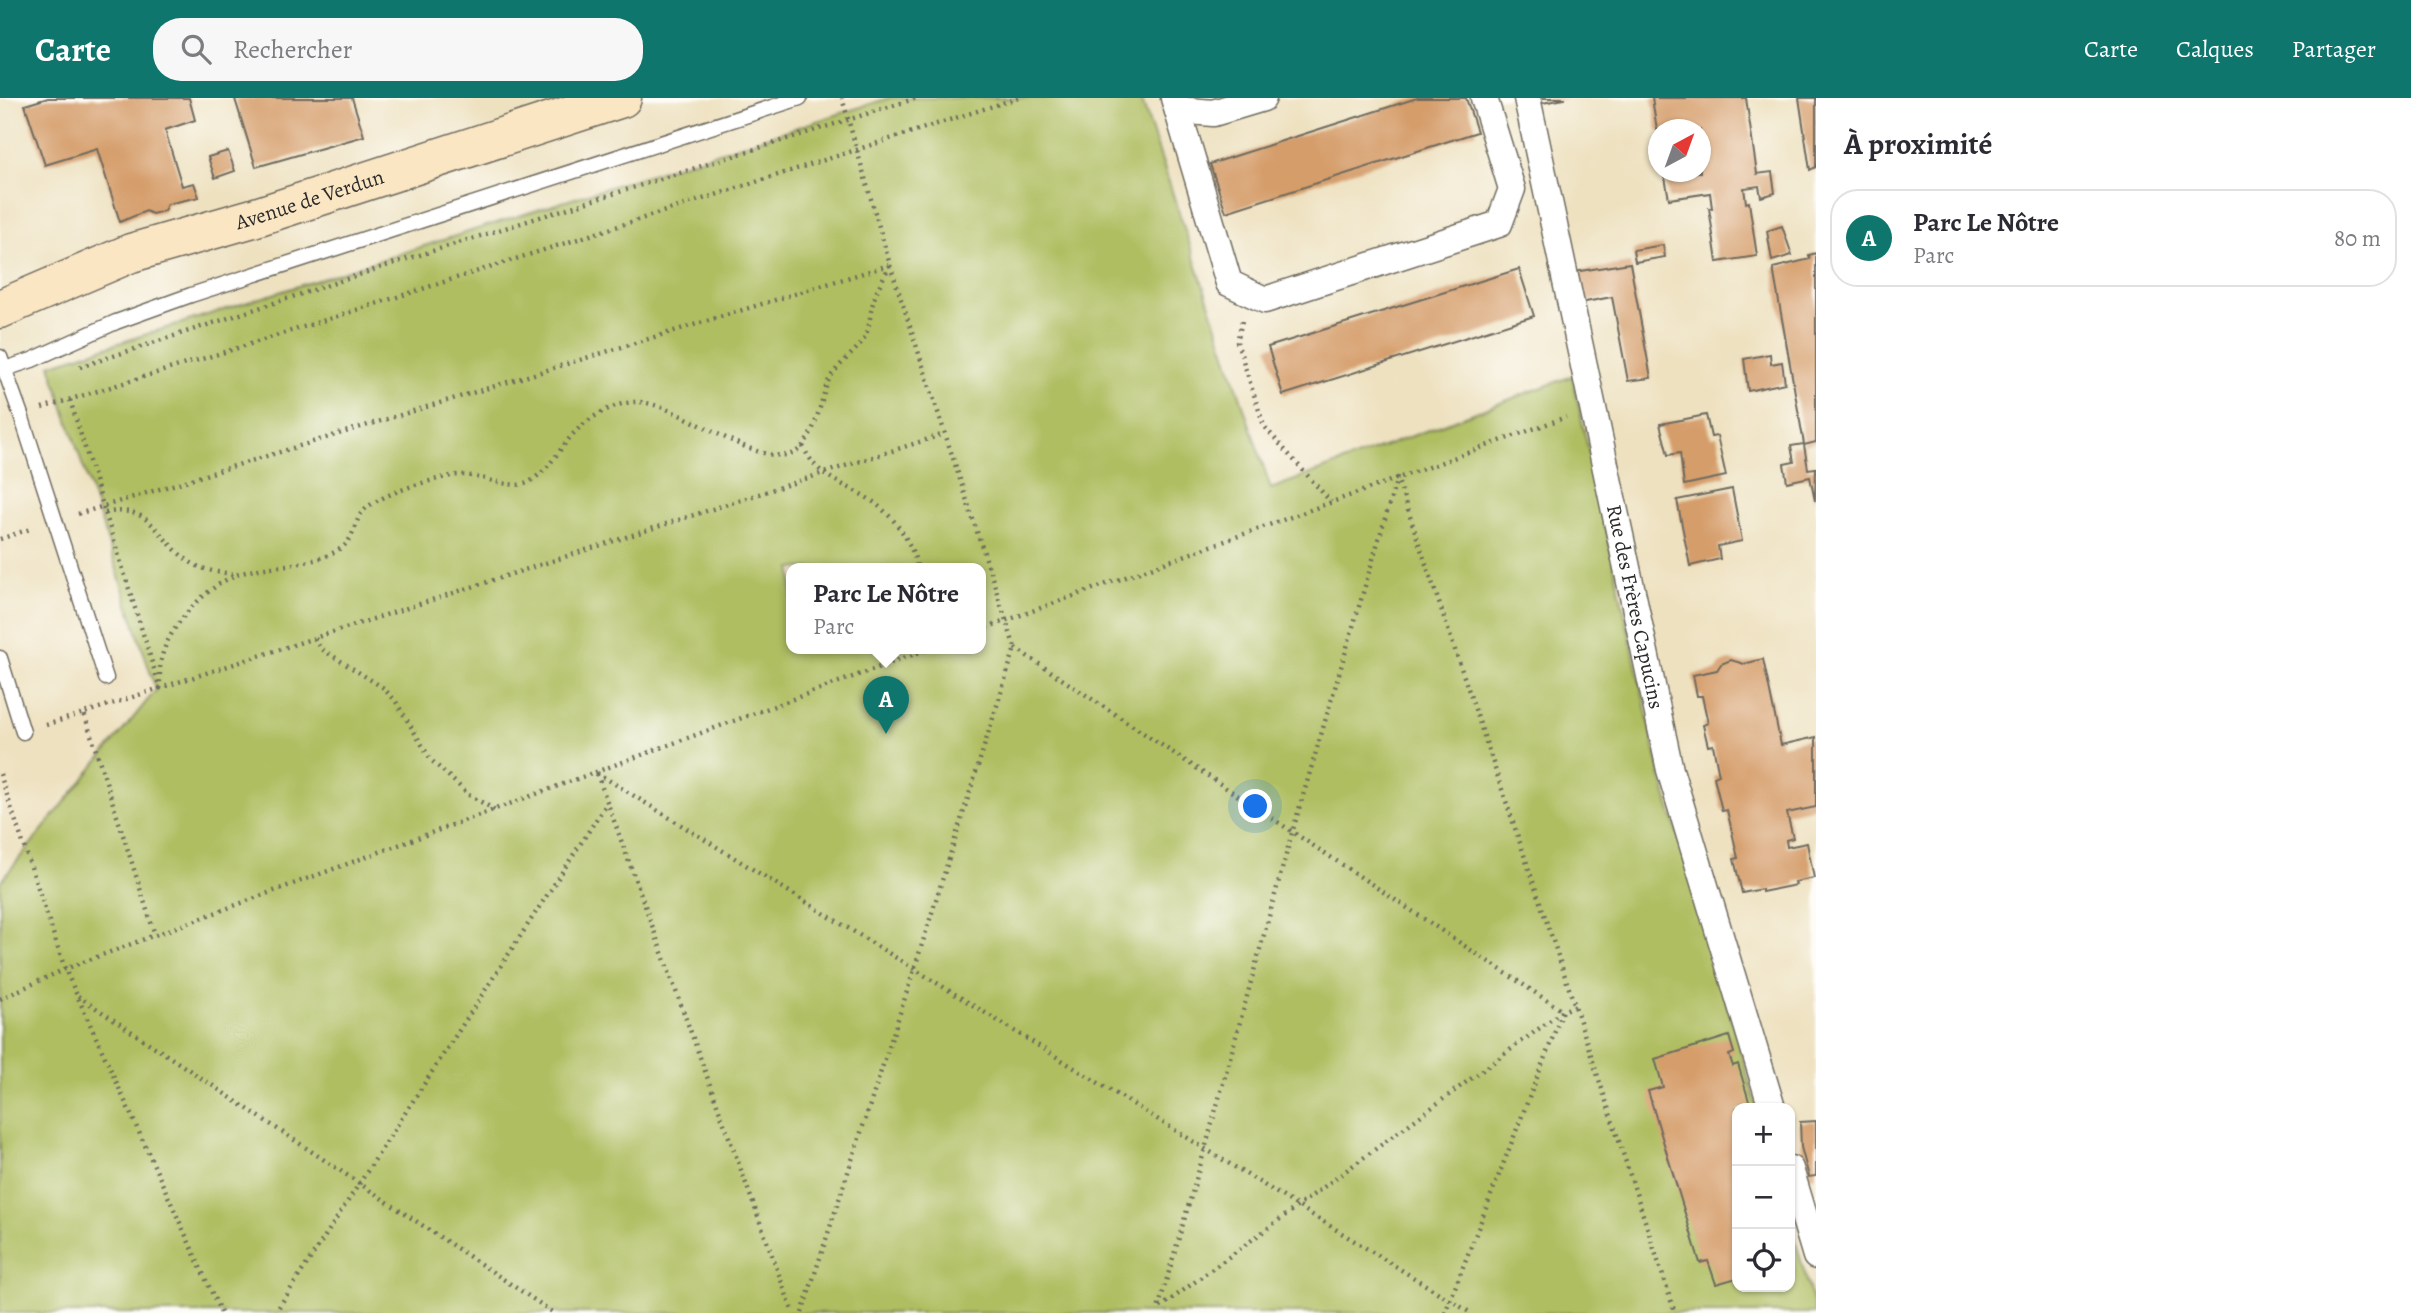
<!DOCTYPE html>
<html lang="fr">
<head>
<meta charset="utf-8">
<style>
	body { margin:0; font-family:Alegreya,serif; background:#f7f7f7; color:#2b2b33 }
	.controls { position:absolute; right:21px; bottom:21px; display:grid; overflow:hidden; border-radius:14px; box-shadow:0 2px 5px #0004 }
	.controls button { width:63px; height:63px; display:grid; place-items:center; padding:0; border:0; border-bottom:2px solid #e1e1e2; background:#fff; color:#2b2b33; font:35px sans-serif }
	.compass { position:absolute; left:1648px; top:21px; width:63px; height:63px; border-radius:50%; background:#fff; box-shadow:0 2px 5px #0004; rotate:41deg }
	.you { position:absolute; left:1256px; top:709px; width:24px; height:24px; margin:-18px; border:5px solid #fff; border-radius:50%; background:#1a73e8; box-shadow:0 0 0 10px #1a73e833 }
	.badge { display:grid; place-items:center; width:46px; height:46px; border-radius:50%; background:#0f766e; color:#fff; font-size:23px; font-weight:700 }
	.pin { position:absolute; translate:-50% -58px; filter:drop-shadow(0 2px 4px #0008) }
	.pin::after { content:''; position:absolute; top:37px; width:24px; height:21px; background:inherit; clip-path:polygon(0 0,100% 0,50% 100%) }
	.popup { position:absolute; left:786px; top:465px; width:200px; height:91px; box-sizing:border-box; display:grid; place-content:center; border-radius:14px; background:#fff; filter:drop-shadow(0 2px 5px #0005); font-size:23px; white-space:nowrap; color:#7c7c81 }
	.popup b { font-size:26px; color:#2b2b33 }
	.popup::after { content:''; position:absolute; left:50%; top:100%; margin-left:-14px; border:14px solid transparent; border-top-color:#fff }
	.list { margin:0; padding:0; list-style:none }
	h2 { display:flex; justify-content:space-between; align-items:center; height:91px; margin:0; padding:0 28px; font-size:30px }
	h2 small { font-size:23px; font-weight:400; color:#7c7c81 }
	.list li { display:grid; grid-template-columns:46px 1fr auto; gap:21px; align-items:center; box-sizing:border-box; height:98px; margin:0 14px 14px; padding:0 14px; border:2px solid #e1e1e2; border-radius:28px }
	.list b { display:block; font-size:26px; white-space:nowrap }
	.list p { margin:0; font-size:23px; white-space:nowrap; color:#7c7c81 }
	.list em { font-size:23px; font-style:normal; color:#7c7c81 }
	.icon { flex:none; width:38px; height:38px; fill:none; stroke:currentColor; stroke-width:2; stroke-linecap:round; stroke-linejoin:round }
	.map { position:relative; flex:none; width:1816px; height:1215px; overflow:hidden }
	header { display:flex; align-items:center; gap:42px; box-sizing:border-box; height:98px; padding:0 35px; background:#0f766e; color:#fff }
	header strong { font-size:33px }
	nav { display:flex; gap:38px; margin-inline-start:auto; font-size:24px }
	.search { width:490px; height:63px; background:#f7f7f7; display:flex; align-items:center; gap:18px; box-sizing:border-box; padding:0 24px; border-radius:28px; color:#7c7c81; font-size:26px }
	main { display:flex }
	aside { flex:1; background:#fff }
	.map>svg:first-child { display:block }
	.green { fill:#afbe60; stroke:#6d7446; stroke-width:2; fill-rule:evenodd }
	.building { fill:#d59d6b }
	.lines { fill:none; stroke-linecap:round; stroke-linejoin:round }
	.service-casing { stroke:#6f6b5f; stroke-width:17 }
	.minor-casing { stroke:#6f6b5f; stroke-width:29 }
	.secondary-casing { stroke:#6f6b5f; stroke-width:41 }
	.path { stroke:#6f6b5f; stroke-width:4.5; stroke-dasharray:2 5; stroke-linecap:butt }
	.service { stroke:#fff; stroke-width:14 }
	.minor { stroke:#fff; stroke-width:26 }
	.secondary { stroke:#fbe6c4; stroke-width:38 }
	.labels { text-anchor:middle; stroke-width:5; stroke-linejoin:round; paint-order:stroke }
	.street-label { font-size:21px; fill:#2b2b2b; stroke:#fdfcf7 }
</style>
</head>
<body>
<header>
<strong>Carte</strong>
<div class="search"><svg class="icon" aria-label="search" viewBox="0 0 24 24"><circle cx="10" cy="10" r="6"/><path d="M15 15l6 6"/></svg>Rechercher</div>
<nav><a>Carte</a><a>Calques</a><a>Partager</a></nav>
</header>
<main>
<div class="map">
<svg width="1816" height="1215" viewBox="0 0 1816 1215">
	<rect width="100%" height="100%" fill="#fdfcf7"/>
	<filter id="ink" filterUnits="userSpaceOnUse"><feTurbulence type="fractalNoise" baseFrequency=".0143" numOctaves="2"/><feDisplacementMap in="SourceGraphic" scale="14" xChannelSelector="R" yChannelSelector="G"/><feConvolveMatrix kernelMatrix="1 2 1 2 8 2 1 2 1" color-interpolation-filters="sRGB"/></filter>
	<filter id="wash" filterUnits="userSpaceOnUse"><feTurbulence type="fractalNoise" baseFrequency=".00686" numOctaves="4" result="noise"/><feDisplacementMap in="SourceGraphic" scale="28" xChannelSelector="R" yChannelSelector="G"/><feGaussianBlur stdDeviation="1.57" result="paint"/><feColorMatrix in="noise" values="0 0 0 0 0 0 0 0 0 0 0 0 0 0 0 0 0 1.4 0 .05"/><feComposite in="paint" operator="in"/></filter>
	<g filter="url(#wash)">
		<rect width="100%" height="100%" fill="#eee1c0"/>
		<!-- green -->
		<path class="green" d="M889 0H1141L1271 391 1572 278 1661 679 1757 1010H1737V1189H1790V1124L1816 1215H0V784L156 592 50 267ZM792 470H980V550H792Z"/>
		<g id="blocks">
			<!-- building -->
			<g class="building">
				<polygon points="48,0 189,0 195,22 165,32 182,88 194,85 199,99 167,106 164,113 152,116 146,113 120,124 97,51 45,67 25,7"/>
				<polygon points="240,0 352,0 364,38 256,69 235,1"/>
				<polygon points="1417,0 1466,0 1477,34 1226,114 1210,66"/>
				<polygon points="1541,0 1565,0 1565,1 1542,5"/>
				<polygon points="1652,0 1746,0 1757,76 1772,74 1775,95 1761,99 1759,88 1744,90 1746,105 1749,104 1757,158 1717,164 1709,110 1712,110 1710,95 1669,101 1664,74 1700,74 1700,32 1657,32"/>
				<polygon points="1799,0 1816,0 1816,69 1810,72"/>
				<polygon points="228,53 235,73 215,80 208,59"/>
				<polygon points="1782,128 1792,157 1772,163 1767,133"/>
				<polygon points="1663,147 1665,159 1635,164 1633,152"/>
				<polygon points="1816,155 1816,344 1804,347 1808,371 1816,370 1815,403 1810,379 1787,384 1784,366 1794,364 1791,348 1804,346 1773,170 1810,161 1809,157"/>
				<polygon points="1630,165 1651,280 1628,283 1612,199 1580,205 1574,174"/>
				<polygon points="1519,171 1534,218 1283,297 1268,249"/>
				<polygon points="1770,256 1771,266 1782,264 1785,285 1748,293 1744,261"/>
				<polygon points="1706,317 1711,339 1717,338 1726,378 1684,387 1680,355 1668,357 1660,326"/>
				<polygon points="1732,391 1742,443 1718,448 1720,461 1690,468 1677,402"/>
				<polygon points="1763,561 1781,647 1816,639 1816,709 1787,715 1793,740 1786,742 1787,749 1807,745 1814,780 1795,784 1796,787 1762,794 1762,791 1742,795 1734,761 1738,760 1727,712 1722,713 1714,679 1719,677 1713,647 1708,648 1703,627 1708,625 1702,598 1697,598 1693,577 1717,572 1721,566 1731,562 1744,566"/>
				<polygon points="1729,938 1734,955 1729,957 1733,968 1738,966 1751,1010 1737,1010 1737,1180 1716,1186 1708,1163 1700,1165 1648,993 1663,989 1655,961"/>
				<polygon points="1816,1023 1816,1078 1809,1079 1801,1049 1800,1024"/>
			</g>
		</g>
	</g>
	<g filter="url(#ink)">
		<use href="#blocks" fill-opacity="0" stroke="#6f6b5f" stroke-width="2"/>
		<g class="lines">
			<defs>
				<g id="service">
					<polyline points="0,259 21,317 106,580"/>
					<polyline points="5,271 32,262 116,224 191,197 800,0"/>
					<polyline points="0,560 23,634"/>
				</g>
				<g id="minor">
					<polyline points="1174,0 1229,185 1265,202 1499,126 1512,91 1484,0"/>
					<path id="s1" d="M1527 0 1670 672 1772 1010"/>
					<polyline points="1178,12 1213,15 1263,0"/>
					<polyline points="1790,1071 1816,1158"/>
				</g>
				<g id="secondary">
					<path id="s2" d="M0 211 131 155 253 120 622 0"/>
				</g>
			</defs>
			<!-- service casing -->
			<use href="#service" class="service-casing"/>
			<!-- minor casing -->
			<use href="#minor" class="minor-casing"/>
			<!-- secondary casing -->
			<use href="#secondary" class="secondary-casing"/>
			<!-- path -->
			<g class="path">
				<path d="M890 167C884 179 876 192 873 205 870 215 870 227 866 236 859 254 836 265 827 286 820 305 814 346 793 355 755 371 675 301 634 304 615 305 592 318 578 331 560 348 550 373 527 385 512 392 478 376 460 377 452 377 442 380 434 382 415 386 374 400 362 414 354 425 354 442 341 450 312 470 272 465 239 476 208 487 170 526 162 558 159 568 160 580 160 590L944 336"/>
				<polyline points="1242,223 1237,244 1264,328 1331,404"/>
				<polyline points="80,269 404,162 917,0"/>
				<polyline points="70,302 160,590 84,615"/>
				<polyline points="42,310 241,249 1018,0"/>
				<path d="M803 348C817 380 842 384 869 401 891 415 913 443 917 470"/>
				<path d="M105 415C151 405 155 438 186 461 201 473 220 475 238 476"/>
				<polyline points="78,416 889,167"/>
				<polyline points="0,441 33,430"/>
				<polyline points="980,532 1566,319"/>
				<polyline points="315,540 320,550 382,589 395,602 431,662 469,697 495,712"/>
				<polyline points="1015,550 1563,913 1445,1215"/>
				<polyline points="46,627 84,615 155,837"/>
				<polyline points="597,675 1471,1215"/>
				<polyline points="0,676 65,871 221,1215"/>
				<polyline points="597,676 793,1215"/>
				<polyline points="78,898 554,1215"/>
				<polyline points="0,901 65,871 155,837 931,550"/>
				<polyline points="1575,908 1563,913 1158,1211 1205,1051 1292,735 1397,380 1575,908 1675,1215"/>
				<polyline points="275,1215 607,705"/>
				<polyline points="802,1215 914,872 1015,550 890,167 842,0"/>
			</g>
			<!-- service -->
			<use href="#service" class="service"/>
			<!-- minor -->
			<use href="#minor" class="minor"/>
			<!-- secondary -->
			<use href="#secondary" class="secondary"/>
		</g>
	</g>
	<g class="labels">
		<!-- street labels -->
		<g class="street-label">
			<text dy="7" stroke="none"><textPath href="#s2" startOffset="329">Avenue de Verdun</textPath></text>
			<text dy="7" stroke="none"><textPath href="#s1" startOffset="520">Rue des Frères Capucins</textPath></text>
		</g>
	</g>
</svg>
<div class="controls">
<button>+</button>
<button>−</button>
<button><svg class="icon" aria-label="locate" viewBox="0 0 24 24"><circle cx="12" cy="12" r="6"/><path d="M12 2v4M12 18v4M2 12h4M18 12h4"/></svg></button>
</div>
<svg class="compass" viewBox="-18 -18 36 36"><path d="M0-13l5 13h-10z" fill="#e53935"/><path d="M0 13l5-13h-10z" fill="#7c7c81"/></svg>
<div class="you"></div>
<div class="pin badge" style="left:886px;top:636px">A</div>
<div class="popup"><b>Parc Le Nôtre</b>Parc</div>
</div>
<aside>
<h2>À proximité<small></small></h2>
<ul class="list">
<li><span class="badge">A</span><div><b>Parc Le Nôtre</b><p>Parc</p></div><em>80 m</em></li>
</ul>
</aside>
</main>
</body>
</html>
